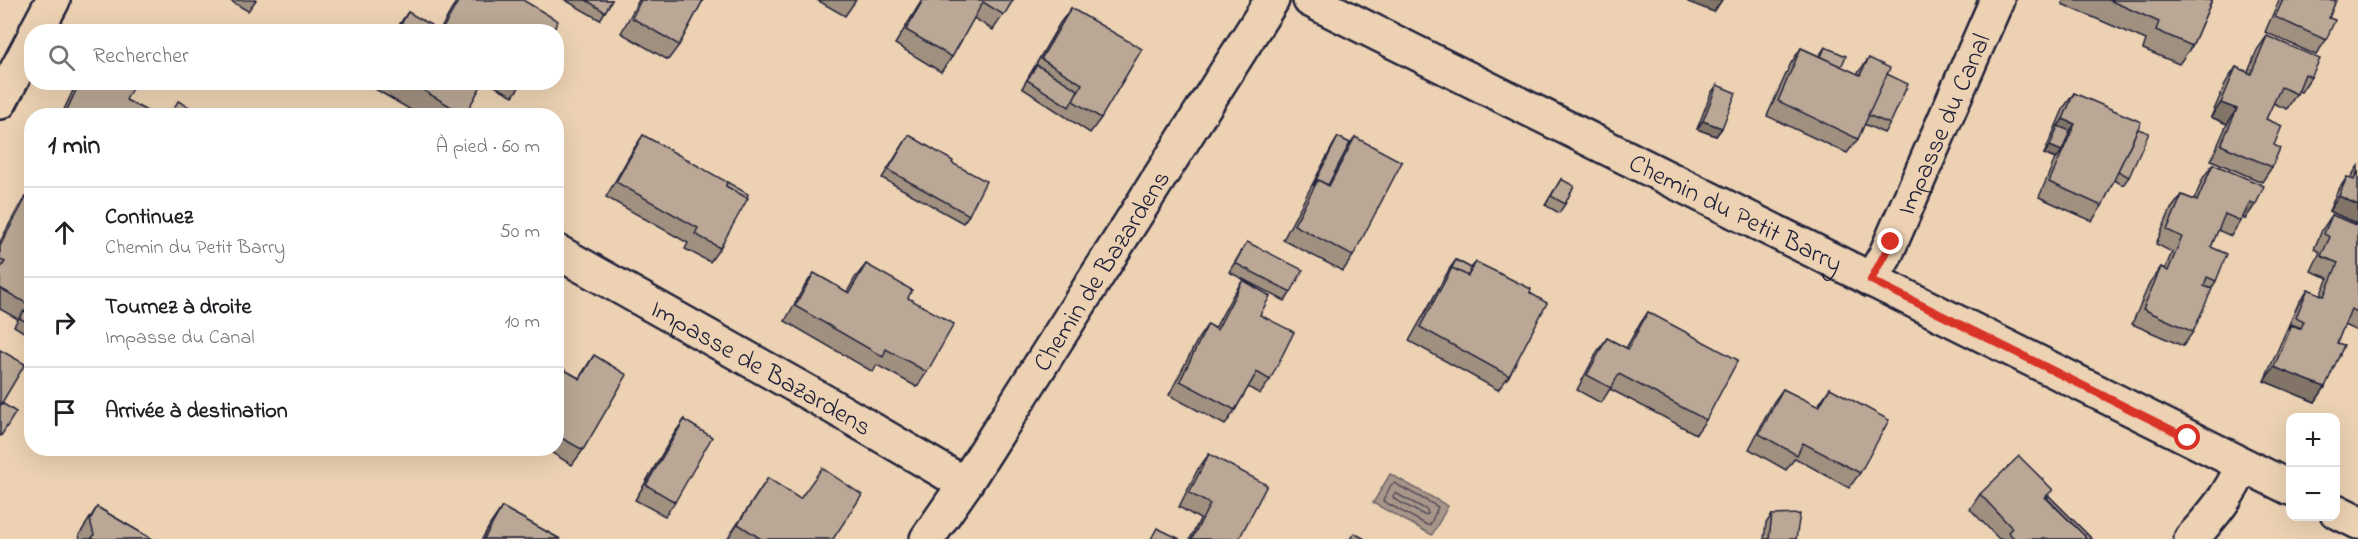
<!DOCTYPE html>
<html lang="fr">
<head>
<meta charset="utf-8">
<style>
	body { margin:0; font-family:"Indie Flower",sans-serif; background:#f2f2f2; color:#202124 }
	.controls { position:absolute; right:18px; bottom:18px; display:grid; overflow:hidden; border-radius:12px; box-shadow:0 6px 24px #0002 }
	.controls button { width:54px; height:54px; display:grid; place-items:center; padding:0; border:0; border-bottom:2px solid #e0e0e0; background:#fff; color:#202124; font:30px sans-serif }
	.stop { position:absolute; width:18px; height:18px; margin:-14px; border:4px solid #d93025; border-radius:50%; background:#fff }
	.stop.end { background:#d93025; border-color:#fff; box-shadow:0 2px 6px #0008 }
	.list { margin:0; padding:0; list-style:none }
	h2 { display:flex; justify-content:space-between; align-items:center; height:78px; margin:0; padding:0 24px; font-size:26px }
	h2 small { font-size:20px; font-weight:400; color:#757577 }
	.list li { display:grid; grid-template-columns:39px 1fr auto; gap:18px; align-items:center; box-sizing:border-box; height:90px; padding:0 24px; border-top:2px solid #e0e0e0 }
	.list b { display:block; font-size:22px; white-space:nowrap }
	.list p { margin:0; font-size:20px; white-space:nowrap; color:#757577 }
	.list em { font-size:20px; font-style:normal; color:#757577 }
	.icon { flex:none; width:33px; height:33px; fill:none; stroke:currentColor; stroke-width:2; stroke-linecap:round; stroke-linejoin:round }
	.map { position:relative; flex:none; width:2358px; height:539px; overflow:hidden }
	.search { position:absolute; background:#fff; box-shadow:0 6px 24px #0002; left:24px; top:24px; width:540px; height:66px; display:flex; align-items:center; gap:15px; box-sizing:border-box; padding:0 21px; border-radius:24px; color:#757577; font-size:22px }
	.panel { position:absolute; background:#fff; box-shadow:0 6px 24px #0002; left:24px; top:108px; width:540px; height:348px; border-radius:24px }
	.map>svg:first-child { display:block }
	.water { fill:#a7968a; stroke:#72686a; stroke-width:1.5 }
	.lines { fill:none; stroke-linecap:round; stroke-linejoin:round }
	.shore { stroke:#57505b; stroke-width:1.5 }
	.street-casing { stroke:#22223b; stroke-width:38 }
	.street { stroke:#ecd2b3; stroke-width:33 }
	.wall { fill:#a09080; stroke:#22223b; stroke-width:1.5 }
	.shaded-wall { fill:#827568; stroke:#22223b; stroke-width:1.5 }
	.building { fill:#baa795; stroke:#22223b; stroke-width:1.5 }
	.route { stroke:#d93025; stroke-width:8 }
	.labels { text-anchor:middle; stroke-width:4.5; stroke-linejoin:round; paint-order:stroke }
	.street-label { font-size:26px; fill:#22223b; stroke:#ecd2b3 }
</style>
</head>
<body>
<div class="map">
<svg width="2358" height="539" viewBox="0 0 2358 539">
	<rect width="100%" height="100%" fill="#ecd2b3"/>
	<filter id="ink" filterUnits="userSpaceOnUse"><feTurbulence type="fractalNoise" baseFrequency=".0167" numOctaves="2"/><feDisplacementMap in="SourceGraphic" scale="12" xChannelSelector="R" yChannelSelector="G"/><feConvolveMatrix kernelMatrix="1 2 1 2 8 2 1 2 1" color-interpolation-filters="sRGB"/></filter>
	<g filter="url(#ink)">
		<!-- water -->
		<polygon class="water" points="1390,474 1448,506 1432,535 1373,503"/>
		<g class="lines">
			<!-- shore -->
			<g class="shore">
				<polygon points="1394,483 1438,507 1430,525 1427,525 1383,501 1391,485"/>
				<polygon points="1395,493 1427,510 1428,514 1424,515 1394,499 1393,496"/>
			</g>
			<defs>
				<g id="street">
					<path id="s1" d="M1310 0 2290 488"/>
					<polyline points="36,32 53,0"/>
					<polyline points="0,102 32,41"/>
					<path id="s2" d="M556 251 823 401 965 484"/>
					<path id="s3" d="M1871 280 1885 256 1997 0"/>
					<polyline points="2336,511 2358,522"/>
					<path id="s4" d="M927 539 965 484 1272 0"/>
					<path d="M2191 539C2214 514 2229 496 2243 465"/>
				</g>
			</defs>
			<!-- street casing -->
			<use href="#street" class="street-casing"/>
			<!-- street -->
			<use href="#street" class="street"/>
		</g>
		<!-- wall -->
		<g class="wall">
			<polygon points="229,0 256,0 248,11"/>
			<polygon points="457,0 523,0 552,32 439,32"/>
			<polygon points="565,0 612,0 600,20"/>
			<polygon points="639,0 703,0 679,45 668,60 621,33"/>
			<polygon points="817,0 856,0 845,16"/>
			<polygon points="922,0 1013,0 993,30 974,18 952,57 941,72 895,44"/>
			<polygon points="2064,0 2212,0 2192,46 2179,64 2143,49 2146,40 2062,4"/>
			<polygon points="2279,0 2336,0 2329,18 2326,40 2316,55 2265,32"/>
			<polygon points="1071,8 1101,118 1090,133 1022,88 1060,23"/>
			<polygon points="408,12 428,32 394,32"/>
			<polygon points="2267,36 2311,77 2301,92 2298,91 2287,109 2273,103 2266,119 2274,145 2272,167 2262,182 2211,160 2227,124 2211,117 2226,82 2236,67 2248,72 2257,50"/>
			<polygon points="1825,47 1841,67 1857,74 1869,58 1887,74 1890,124 1884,133 1864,124 1858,139 1847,153 1767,116 1791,63 1801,48 1819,56"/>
			<polygon points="77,82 122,82 126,100 156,116 61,116"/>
			<polygon points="366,82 523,82 513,96 489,83 482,84 464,116 421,116 365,83"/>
			<polygon points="1717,85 1722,128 1716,136 1697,129 1711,93"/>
			<polygon points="2074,93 2138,129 2129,177 2123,185 2114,180 2102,206 2092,221 2039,197 2055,159 2044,154 2064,107"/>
			<polygon points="643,135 720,248 710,262 685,249 688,243 606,197 633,150"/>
			<polygon points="909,135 952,163 969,215 963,223 882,178"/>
			<polygon points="1338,137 1350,143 1355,137 1353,256 1343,271 1283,240 1333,145"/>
			<polygon points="2213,164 2245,219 2242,218 2231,236 2218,230 2211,247 2216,281 2211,289 2193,332 2183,346 2132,324 2150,282 2161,267 2165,269 2172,252 2156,244 2171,209 2182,195 2194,200 2203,178"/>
			<polygon points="2358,166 2358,224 2329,211 2337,192 2347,177 2350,178"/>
			<polygon points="1561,179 1565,204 1559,213 1545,205"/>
			<polygon points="28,194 32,196 32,333 30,336 14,326 18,319 0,309 0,242 18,208"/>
			<polygon points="2332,215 2358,226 2358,329 2357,331 2344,325 2337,343 2325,387 2315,402 2264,381 2298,304 2308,289 2320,295 2328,278 2311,271 2320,252 2314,249 2322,230"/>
			<polygon points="1247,242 1291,292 1285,301 1229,272"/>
			<polygon points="1456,260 1471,268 1476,262 1509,376 1498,390 1409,341 1450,268"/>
			<polygon points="866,264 908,298 927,372 917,387 877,365 873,372 785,321 804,287 814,273 847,292 855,278"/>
			<polygon points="1243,280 1260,315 1270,380 1260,394 1248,387 1235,410 1225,425 1169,395 1198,339 1208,324 1215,328 1233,295"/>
			<polygon points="1648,312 1706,420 1696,434 1610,389 1601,403 1577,390 1597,352 1607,338 1626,348 1638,327"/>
			<polygon points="594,355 583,450 572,465 544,448 556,448 556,365 579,378"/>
			<polygon points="1830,388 1860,473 1849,488 1795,458 1786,470 1749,449 1773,403 1783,389 1817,407"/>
			<polygon points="684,420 675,502 665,516 635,500 674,434"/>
			<polygon points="1209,454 1239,539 1190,539 1200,519 1179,507 1198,469"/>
			<polygon points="768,478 833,539 729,539 728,538"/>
			<polygon points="1980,494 2049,496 2092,539 1999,539 1970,509"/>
			<polygon points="97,507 152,539 80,539 79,535"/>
			<polygon points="502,507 560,539 482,539 490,525"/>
			<polygon points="1772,515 1796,539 1764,539 1766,523"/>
		</g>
		<!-- shaded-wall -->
		<g class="shaded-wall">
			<polygon points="1690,0 1722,0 1714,12 1688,2"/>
			<polygon points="2221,103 2237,109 2227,124 2211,117"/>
			<polygon points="2063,119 2075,124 2064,139 2058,126"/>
			<polygon points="1703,121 1722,128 1716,136 1697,129"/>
			<polygon points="2050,146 2062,151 2056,159 2044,154"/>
			<polygon points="2339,196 2358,205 2358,224 2329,211"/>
			<polygon points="2250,202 2256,204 2245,219 2240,217"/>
			<polygon points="2274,367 2325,387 2315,402 2264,381"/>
		</g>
		<!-- building -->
		<g class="building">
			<polygon points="459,0 523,0 558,21 552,32 444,32 442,30"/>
			<polygon points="586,0 612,0 605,12"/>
			<polygon points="641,0 703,0 679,45 632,18"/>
			<polygon points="923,0 1013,0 1004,15 983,2 952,57 906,30"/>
			<polygon points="2109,0 2212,0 2192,46 2156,30 2159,22"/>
			<polygon points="2283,0 2336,0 2329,18 2335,20 2326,40 2275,17"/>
			<polygon points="1071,8 1142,49 1101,118 1073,101 1082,84 1041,59"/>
			<polygon points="408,12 431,25 428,32 397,32"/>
			<polygon points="2267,36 2320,59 2311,77 2305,74 2297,94 2281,87 2266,119 2282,126 2274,145 2280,148 2272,167 2221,145 2237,109 2221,103 2236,67 2251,74"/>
			<polygon points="1825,47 1846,56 1841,67 1821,57"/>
			<polygon points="1801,48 1860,75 1869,58 1890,68 1858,139 1778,101"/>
			<polygon points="1037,65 1078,90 1069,107 1027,80"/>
			<polygon points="1887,74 1908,84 1890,124 1868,115"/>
			<polygon points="80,82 122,82 132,88 126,100 156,116 64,116"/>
			<polygon points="409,82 483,82 465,115"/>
			<polygon points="1717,85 1736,93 1722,128 1703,121"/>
			<polygon points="2074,93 2141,122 2102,206 2049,182 2075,124 2063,119"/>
			<polygon points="178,101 197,111 194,116 170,116"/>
			<polygon points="2058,126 2070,131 2062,151 2050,146"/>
			<polygon points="2138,129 2149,133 2129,177 2118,171"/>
			<polygon points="643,135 727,182 726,186 748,198 720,248 695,234 698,228 616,182"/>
			<polygon points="909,135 953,161 952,163 986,181 969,215 888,170"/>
			<polygon points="1338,137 1350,143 1328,185 1318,180 1313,186"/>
			<polygon points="1355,137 1402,162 1353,256 1294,225 1318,180 1329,186"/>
			<polygon points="2213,164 2264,186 2256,204 2250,202 2241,221 2225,214 2211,247 2227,254 2216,281 2207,277 2204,286 2212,289 2193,332 2143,309 2161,267 2168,271 2182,237 2167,230 2182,195 2197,201"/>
			<polygon points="2358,170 2358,205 2339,196 2347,177 2354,180"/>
			<polygon points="1561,179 1574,186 1565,204 1551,196"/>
			<polygon points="727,182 748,194 747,198 726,186"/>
			<polygon points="28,194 32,196 32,304 31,306 0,288 0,269 5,262 0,259 0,246"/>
			<polygon points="2332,215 2358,226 2358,312 2351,309 2337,343 2344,345 2325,387 2274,367 2292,325 2301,328 2304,321 2296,317 2308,289 2324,296 2338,263 2321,256 2330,237 2324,234"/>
			<polygon points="1247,242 1303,270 1291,292 1235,263"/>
			<polygon points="1456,260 1471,268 1468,276 1452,268 1448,275"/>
			<polygon points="1476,262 1531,289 1530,293 1547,303 1509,376 1420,327 1452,268 1468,276"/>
			<polygon points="866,264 912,290 908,298 954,324 927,372 886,349 883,357 795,306 814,273 849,293"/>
			<polygon points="1243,280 1270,296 1260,315 1294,332 1270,380 1257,372 1235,410 1180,381 1208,324 1217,330"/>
			<polygon points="32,304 32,325 19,318 24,311 26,312"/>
			<polygon points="1648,312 1738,360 1706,420 1619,374 1611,388 1587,375 1607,338 1628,349"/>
			<polygon points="2291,324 2299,327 2299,328 2292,325 2288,331"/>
			<polygon points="0,350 25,364 0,406"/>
			<polygon points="594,355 627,375 583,450 556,435 556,365 580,379"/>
			<polygon points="1830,388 1889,420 1860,473 1803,443 1797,455 1759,434 1783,389 1819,407"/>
			<polygon points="2,403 16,412 1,436 0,436 0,406"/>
			<polygon points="684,420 712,437 675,502 646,485"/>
			<polygon points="1209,454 1267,485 1239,539 1192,539 1210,504 1189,493"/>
			<polygon points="2019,456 2053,490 2045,497 2086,537 2084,539 2015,539 2008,532 2012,528 1980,494"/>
			<polygon points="822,468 862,495 833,539 761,539 738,524 768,478 800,499"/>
			<polygon points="2049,496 2092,539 2084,539 2086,537 2047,498"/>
			<polygon points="97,507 152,539 91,539 94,535 90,520"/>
			<polygon points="502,507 560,539 484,539"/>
			<polygon points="1800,514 1796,539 1769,539 1772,515"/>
			<polygon points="1157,528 1180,539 1151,539"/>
			<polygon points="1354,533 1365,539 1350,539"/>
		</g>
	</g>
	<g class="lines" filter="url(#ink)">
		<!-- route -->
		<polyline class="route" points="1891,242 1871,280 2188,438"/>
	</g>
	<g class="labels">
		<!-- street labels -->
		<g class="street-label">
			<text dy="9" stroke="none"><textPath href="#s3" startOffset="172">Impasse du Canal</textPath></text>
			<text dy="9" stroke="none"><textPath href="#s1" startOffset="476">Chemin du Petit Barry</textPath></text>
			<text dy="9" stroke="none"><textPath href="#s4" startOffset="320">Chemin de Bazardens</textPath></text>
			<text dy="9" stroke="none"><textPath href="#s2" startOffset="236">Impasse de Bazardens</textPath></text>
		</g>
	</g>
</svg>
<div class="controls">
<button>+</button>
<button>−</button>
</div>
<div class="stop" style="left:2188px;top:438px"></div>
<div class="stop end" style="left:1891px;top:242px"></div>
<div class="search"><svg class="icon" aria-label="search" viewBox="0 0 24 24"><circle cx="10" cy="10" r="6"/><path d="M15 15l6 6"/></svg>Rechercher</div>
<section class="panel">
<h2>1 min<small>À pied · 60 m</small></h2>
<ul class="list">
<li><svg class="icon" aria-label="ahead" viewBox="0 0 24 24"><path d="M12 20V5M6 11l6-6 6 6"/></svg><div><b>Continuez</b><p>Chemin du Petit Barry</p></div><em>50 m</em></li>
<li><svg class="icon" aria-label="right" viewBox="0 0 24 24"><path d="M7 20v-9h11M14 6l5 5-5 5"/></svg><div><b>Tournez à droite</b><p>Impasse du Canal</p></div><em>10 m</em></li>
<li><svg class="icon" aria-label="arrive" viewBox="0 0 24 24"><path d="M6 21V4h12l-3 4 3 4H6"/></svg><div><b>Arrivée à destination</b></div></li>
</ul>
</section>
</div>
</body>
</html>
